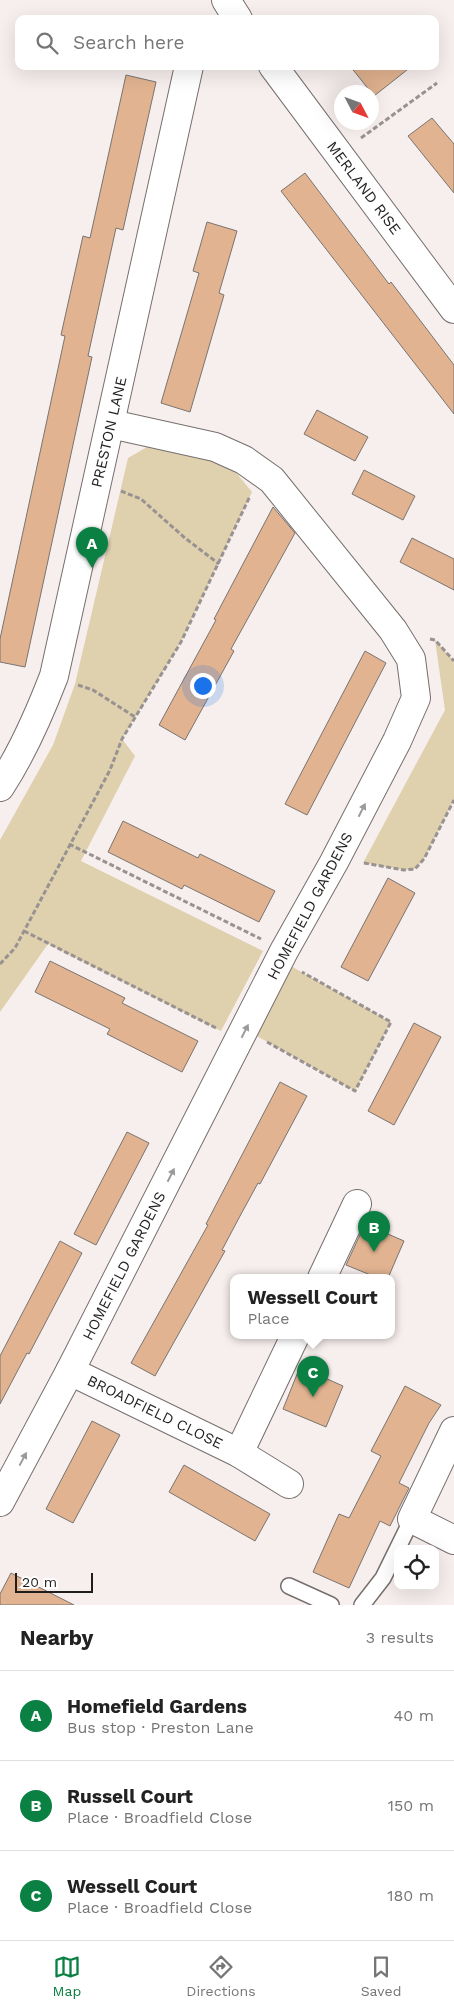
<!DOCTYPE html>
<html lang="en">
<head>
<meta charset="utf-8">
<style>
	body { margin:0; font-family:"Work Sans",sans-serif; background:#f2f2f2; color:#222 }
	.controls { position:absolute; right:15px; bottom:15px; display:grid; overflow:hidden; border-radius:10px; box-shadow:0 5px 20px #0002 }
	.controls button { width:45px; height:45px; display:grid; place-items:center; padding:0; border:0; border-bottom:1px solid #e0e0e0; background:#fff; color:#222; font:25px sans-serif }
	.compass { position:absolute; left:334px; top:85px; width:45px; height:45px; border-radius:50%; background:#fff; box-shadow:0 5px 20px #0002; rotate:131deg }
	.scale { position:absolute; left:15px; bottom:12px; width:78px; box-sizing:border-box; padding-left:5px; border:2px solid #201e1d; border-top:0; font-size:14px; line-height:18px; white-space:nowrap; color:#201e1d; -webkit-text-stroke:4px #fefefe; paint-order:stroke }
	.you { position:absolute; left:202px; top:685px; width:18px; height:18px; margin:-12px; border:4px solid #fff; border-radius:50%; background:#1a73e8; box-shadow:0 0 0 8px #1a73e833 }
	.badge { display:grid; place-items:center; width:32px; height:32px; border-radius:50%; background:#0b8043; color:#fff; font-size:16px; font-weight:700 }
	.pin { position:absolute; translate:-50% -41px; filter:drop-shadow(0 1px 2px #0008) }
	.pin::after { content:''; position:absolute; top:26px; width:18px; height:15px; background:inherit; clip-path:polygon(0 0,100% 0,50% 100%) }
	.popup { position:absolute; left:230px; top:1274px; width:165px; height:65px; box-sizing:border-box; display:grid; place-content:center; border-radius:10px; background:#fff; filter:drop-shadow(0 1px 4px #0005); font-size:16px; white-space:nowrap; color:#767676 }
	.popup b { font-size:19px; color:#222 }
	.popup::after { content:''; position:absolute; left:50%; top:100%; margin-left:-10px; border:10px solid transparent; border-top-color:#fff }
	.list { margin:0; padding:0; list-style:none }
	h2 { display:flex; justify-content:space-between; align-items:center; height:65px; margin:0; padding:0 20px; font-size:21px }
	h2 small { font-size:16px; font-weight:400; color:#767676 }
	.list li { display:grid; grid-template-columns:32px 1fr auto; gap:15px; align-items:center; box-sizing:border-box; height:90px; padding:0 20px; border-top:1px solid #e0e0e0 }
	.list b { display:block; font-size:19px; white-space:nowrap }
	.list p { margin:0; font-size:16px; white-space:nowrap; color:#767676 }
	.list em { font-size:16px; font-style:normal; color:#767676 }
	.icon { flex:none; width:28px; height:28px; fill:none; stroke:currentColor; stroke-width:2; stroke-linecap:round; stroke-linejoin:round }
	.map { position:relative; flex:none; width:454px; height:1605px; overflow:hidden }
	.search { position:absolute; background:#fff; box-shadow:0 5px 20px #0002; left:15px; right:15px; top:15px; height:55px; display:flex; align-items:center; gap:12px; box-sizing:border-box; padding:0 18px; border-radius:10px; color:#767676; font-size:19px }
	.sheet { height:335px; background:#fff }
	nav { display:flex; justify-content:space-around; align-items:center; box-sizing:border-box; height:70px; border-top:1px solid #e0e0e0; background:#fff; font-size:14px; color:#767676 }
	nav a { display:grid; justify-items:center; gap:2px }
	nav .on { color:#0b8043 }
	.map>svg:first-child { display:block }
	.green { fill:#dfd0ae }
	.building { fill:#e1b390; stroke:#797470 }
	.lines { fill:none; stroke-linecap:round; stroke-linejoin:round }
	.service-casing { stroke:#766f6e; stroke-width:18 }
	.minor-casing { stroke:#766f6e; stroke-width:30 }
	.tertiary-casing { stroke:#766f6e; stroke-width:30 }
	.path { stroke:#989291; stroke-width:3; stroke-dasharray:5 2.5; stroke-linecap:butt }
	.service { stroke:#fff; stroke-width:15 }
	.minor { stroke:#fff; stroke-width:28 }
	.tertiary { stroke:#fff; stroke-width:28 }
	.oneway { fill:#9b9a99 }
	.labels { text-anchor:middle; stroke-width:4.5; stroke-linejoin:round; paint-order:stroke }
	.street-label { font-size:15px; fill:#201e1d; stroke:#fefefe }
</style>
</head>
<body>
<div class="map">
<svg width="454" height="1605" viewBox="0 0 454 1605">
	<rect width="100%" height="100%" fill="#f7efee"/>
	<!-- green -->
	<g class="green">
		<polygon points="166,436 215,447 252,492 181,642 122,739 135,756 81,861 263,951 221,1031 48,944 0,1012 0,840 53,745 75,684 128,458"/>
		<polygon points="435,640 454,661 454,800 424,859 415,869 404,870 363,863 445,710"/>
		<polygon points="280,960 391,1022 355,1091 246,1030"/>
	</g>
	<!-- building -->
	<g class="building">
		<polygon points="350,66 412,66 374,96"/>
		<polygon points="126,75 156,82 123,230 116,228 88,356 92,357 25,667 0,662 0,639 65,336 61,335 83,236 90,238"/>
		<polygon points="432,118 454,144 454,193 408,136"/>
		<polygon points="305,173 389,284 391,282 454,365 454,414 281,191"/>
		<polygon points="207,222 237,231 219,293 224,295 190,412 161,403 199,273 193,271"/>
		<polygon points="317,410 368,437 355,461 304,434"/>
		<polygon points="364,470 415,496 403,520 352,494"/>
		<polygon points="273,507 295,533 231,649 234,651 185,740 159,725 216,620 214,619"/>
		<polygon points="412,538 454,559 454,590 400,562"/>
		<polygon points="365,651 386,663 307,815 285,804"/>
		<polygon points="123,821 198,858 200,854 275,891 259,922 184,885 182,889 108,852"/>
		<polygon points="388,878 415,893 368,981 341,967"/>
		<polygon points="50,961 125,998 122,1003 198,1041 182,1072 107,1034 110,1029 35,992"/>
		<polygon points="414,1023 441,1037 394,1125 368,1111"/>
		<polygon points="280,1082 307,1096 260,1184 258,1183 240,1216 222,1250 225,1251 155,1376 131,1363 208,1225 206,1224"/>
		<polygon points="127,1132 149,1143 96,1245 74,1234"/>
		<polygon points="365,1224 404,1241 388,1278 378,1278 346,1265"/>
		<polygon points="60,1241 82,1253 29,1354 27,1353 0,1404 0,1356"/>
		<polygon points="300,1367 343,1386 326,1427 283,1409"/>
		<polygon points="405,1386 441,1405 429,1423 399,1483 409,1488 390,1526 380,1521 349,1588 313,1572 339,1514 349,1518 381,1456 371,1451"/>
		<polygon points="92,1421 120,1435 73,1523 46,1509"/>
		<polygon points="184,1465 270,1514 255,1541 169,1492"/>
		<polygon points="11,1573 74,1605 0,1605 0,1594"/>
	</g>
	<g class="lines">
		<defs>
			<g id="service">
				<polyline points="289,1586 331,1605"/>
				<polyline points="362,1605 383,1578 412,1519"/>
			</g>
			<g id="minor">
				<path d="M0 787C23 752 39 715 54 676L189 66"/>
				<polyline points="322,1278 357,1204"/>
				<polyline points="70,1371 239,1453 289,1484"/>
				<polyline points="454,1431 412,1519 454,1540"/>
				<polyline points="239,1453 295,1336"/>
				<polyline points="0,1502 70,1371 284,951 334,862 397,741 416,698 411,659 393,630 272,480 244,460 215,447 111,424"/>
			</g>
			<g id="tertiary">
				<polyline points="226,0 238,19"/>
				<polyline points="273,66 454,309"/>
			</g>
		</defs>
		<!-- service casing -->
		<use href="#service" class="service-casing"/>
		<!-- minor casing -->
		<use href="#minor" class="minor-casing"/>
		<!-- tertiary casing -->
		<use href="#tertiary" class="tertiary-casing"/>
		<!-- path -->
		<g class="path">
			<polyline points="361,138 437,83"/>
			<polyline points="121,491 141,499 185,538 219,564"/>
			<polyline points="430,639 435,640 454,661"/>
			<polyline points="78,685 93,690 135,717"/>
			<polyline points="69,844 261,939"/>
			<polyline points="364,863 404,870 415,869 424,859 454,800"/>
			<polyline points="24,931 216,1028"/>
			<polyline points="0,964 15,948 110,770 122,739 181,642 250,496"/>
			<polyline points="267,1042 355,1091 391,1022 302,972"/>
		</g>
		<!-- service -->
		<use href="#service" class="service"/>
		<!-- minor -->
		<use href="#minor" class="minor"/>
		<!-- tertiary -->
		<use href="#tertiary" class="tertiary"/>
	</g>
	<!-- one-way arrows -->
	<defs><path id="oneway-solid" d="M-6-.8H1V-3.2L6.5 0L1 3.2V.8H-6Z" transform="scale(1.25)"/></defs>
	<g class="oneway">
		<use href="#oneway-solid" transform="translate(362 810) rotate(-63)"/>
		<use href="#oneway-solid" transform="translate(245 1031) rotate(-63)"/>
		<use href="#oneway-solid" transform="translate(171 1175) rotate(-63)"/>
		<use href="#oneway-solid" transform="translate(23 1459) rotate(-62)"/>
	</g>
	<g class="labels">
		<!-- street labels -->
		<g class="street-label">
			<text transform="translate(364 188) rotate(53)" y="5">MERLAND RISE</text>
			<text transform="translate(109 432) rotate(-77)" y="5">PRESTON LANE</text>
			<text transform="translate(310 906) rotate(-62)" y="5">HOMEFIELD GARDENS</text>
			<text transform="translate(124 1266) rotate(-63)" y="5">HOMEFIELD GARDENS</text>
			<text transform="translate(155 1412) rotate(26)" y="5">BROADFIELD CLOSE</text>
		</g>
	</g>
</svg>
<div class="controls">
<button><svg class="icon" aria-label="locate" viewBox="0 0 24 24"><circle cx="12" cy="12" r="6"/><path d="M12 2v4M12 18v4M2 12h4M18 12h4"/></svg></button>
</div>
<svg class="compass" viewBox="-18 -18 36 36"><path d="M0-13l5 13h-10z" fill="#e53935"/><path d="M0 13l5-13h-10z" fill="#767676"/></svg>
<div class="scale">20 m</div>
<div class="you"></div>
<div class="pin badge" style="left:92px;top:568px">A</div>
<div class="pin badge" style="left:374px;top:1252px">B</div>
<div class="pin badge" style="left:313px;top:1397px">C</div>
<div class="popup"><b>Wessell Court</b>Place</div>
<div class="search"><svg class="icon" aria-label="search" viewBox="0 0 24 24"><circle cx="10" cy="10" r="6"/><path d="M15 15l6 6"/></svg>Search here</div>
</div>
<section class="sheet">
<h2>Nearby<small>3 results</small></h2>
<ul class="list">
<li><span class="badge">A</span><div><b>Homefield Gardens</b><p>Bus stop · Preston Lane</p></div><em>40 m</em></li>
<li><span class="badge">B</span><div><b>Russell Court</b><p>Place · Broadfield Close</p></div><em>150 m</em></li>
<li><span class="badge">C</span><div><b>Wessell Court</b><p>Place · Broadfield Close</p></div><em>180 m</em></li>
</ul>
</section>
<nav>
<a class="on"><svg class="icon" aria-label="map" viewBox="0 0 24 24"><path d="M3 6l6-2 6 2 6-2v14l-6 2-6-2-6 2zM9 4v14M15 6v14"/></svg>Map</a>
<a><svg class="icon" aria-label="directions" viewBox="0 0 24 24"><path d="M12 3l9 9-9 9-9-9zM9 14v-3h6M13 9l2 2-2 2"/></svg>Directions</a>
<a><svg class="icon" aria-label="saved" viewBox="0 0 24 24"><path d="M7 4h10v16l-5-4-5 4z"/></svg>Saved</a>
</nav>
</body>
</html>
